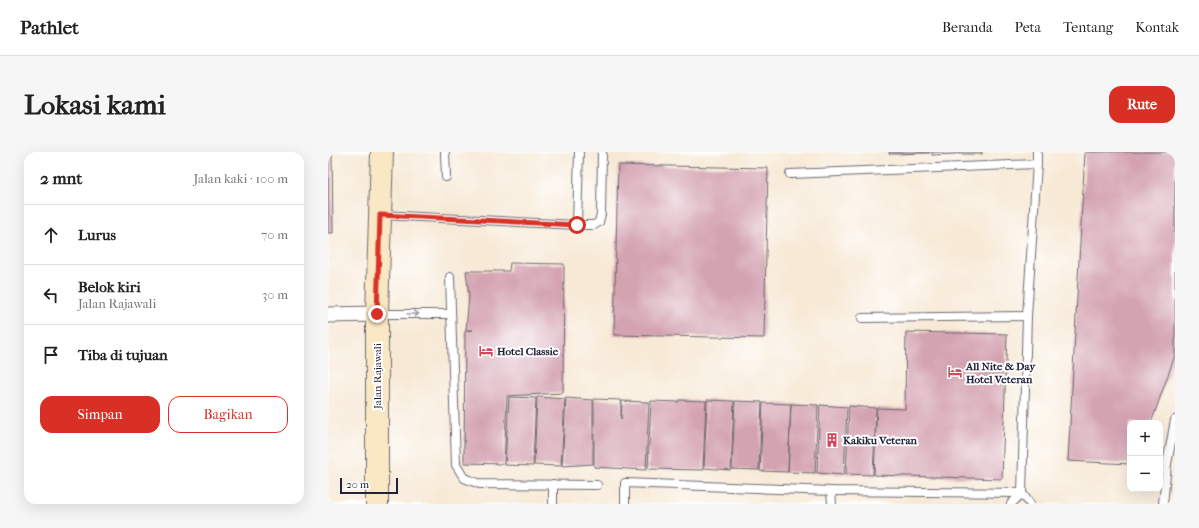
<!DOCTYPE html>
<html lang="id">
<head>
<meta charset="utf-8">
<style>
	body { margin:0; font-family:"IM FELL French Canon",serif; background:#f6f6f6; color:#222 }
	.controls { position:absolute; right:12px; bottom:12px; display:grid; overflow:hidden; border-radius:8px; box-shadow:0 4px 16px #0002 }
	.controls button { width:36px; height:36px; display:grid; place-items:center; padding:0; border:0; border-bottom:1px solid #e0e0e0; background:#fff; color:#222; font:20px sans-serif }
	.scale { position:absolute; left:12px; bottom:10px; width:58px; box-sizing:border-box; padding-left:4px; border:2px solid #22223b; border-top:0; font-size:11px; line-height:14px; white-space:nowrap; color:#22223b; -webkit-text-stroke:3px #fff; paint-order:stroke }
	.stop { position:absolute; width:12px; height:12px; margin:-9px; border:3px solid #d93025; border-radius:50%; background:#fff }
	.stop.end { background:#d93025; border-color:#fff; box-shadow:0 1px 4px #0008 }
	.list { margin:0; padding:0; list-style:none }
	h2 { display:flex; justify-content:space-between; align-items:center; height:52px; margin:0; padding:0 16px; font-size:17px }
	h2 small { font-size:13px; font-weight:400; color:#767676 }
	.list li { display:grid; grid-template-columns:26px 1fr auto; gap:12px; align-items:center; box-sizing:border-box; height:60px; padding:0 16px; border-top:1px solid #e0e0e0 }
	.list b { display:block; font-size:15px; white-space:nowrap }
	.list p { margin:0; font-size:13px; white-space:nowrap; color:#767676 }
	.list em { font-size:13px; font-style:normal; color:#767676 }
	.actions { display:flex; gap:8px; padding:12px 16px }
	.actions a { flex:1; padding:9px 0; border:1px solid #d93025; border-radius:12px; text-align:center; font-size:14px; color:#d93025 }
	.actions .main { background:#d93025; color:#fff }
	.icon { flex:none; width:22px; height:22px; fill:none; stroke:currentColor; stroke-width:2; stroke-linecap:round; stroke-linejoin:round }
	.map { position:relative; flex:none; width:847px; height:352px; overflow:hidden; border-radius:12px }
	header { display:flex; align-items:center; gap:24px; box-sizing:border-box; height:56px; padding:0 20px; background:#fff; border-bottom:1px solid #e0e0e0 }
	header strong { font-size:19px }
	nav { display:flex; gap:22px; margin-inline-start:auto; font-size:14px }
	.intro { display:flex; align-items:center; justify-content:space-between; box-sizing:border-box; height:96px; padding:0 24px }
	h1 { margin:0; font-size:28px }
	.button { padding:10px 18px; border-radius:12px; background:#d93025; color:#fff; font-size:14px; font-weight:700 }
	main { display:flex; gap:24px; padding:0 24px }
	aside { flex:1; background:#fff; border-radius:12px; box-shadow:0 4px 16px #0002 }
	.map>svg:first-child { display:block }
	.building { fill:#d4a3b1 }
	.lines { fill:none; stroke-linecap:round; stroke-linejoin:round }
	.lane-casing { stroke:#6d6871; stroke-width:10 }
	.street-casing { stroke:#6d6871; stroke-width:17 }
	.secondary-casing { stroke:#6d6871; stroke-width:24 }
	.lane { stroke:#fff; stroke-width:8 }
	.street { stroke:#fff; stroke-width:15 }
	.secondary { stroke:#fae7c3; stroke-width:22 }
	.oneway { stroke:#9c9ca7 }
	.route { stroke:#d93025; stroke-width:5 }
	.labels { text-anchor:middle; stroke-width:4; stroke-linejoin:round; paint-order:stroke }
	.poi-label { font-size:11px; font-weight:bold; fill:#22223b; stroke:#fff; text-anchor:start }
	.street-label { font-size:11px; fill:#22223b; stroke:#fff }
</style>
</head>
<body>
<header>
<strong>Pathlet</strong>
<nav><a>Beranda</a><a>Peta</a><a>Tentang</a><a>Kontak</a></nav>
</header>
<div class="intro"><h1>Lokasi kami</h1><a class="button">Rute</a></div>
<main>
<aside>
<h2>2 mnt<small>Jalan kaki · 100 m</small></h2>
<ul class="list">
<li><svg class="icon" aria-label="ahead" viewBox="0 0 24 24"><path d="M12 20V5M6 11l6-6 6 6"/></svg><div><b>Lurus</b></div><em>70 m</em></li>
<li><svg class="icon" aria-label="left" viewBox="0 0 24 24"><path d="M17 20v-9H6M10 6l-5 5 5 5"/></svg><div><b>Belok kiri</b><p>Jalan Rajawali</p></div><em>30 m</em></li>
<li><svg class="icon" aria-label="arrive" viewBox="0 0 24 24"><path d="M6 21V4h12l-3 4 3 4H6"/></svg><div><b>Tiba di tujuan</b></div></li>
</ul>
<div class="actions"><a class="main">Simpan</a><a>Bagikan</a></div>
</aside>
<div class="map">
<svg width="847" height="352" viewBox="0 0 847 352">
	<rect width="100%" height="100%" fill="#fff"/>
	<filter id="ink" filterUnits="userSpaceOnUse"><feTurbulence type="fractalNoise" baseFrequency=".025" numOctaves="2"/><feDisplacementMap in="SourceGraphic" scale="8" xChannelSelector="R" yChannelSelector="G"/><feConvolveMatrix kernelMatrix="1 2 1 2 8 2 1 2 1" color-interpolation-filters="sRGB"/></filter>
	<filter id="wash" filterUnits="userSpaceOnUse"><feTurbulence type="fractalNoise" baseFrequency=".012" numOctaves="4" result="noise"/><feDisplacementMap in="SourceGraphic" scale="16" xChannelSelector="R" yChannelSelector="G"/><feGaussianBlur stdDeviation="0.9" result="paint"/><feColorMatrix in="noise" values="0 0 0 0 0 0 0 0 0 0 0 0 0 0 0 0 0 1.4 0 .05"/><feComposite in="paint" operator="in"/></filter>
	<g filter="url(#wash)">
		<rect width="100%" height="100%" fill="#f7e9d6"/>
		<g id="blocks">
			<!-- building -->
			<g class="building">
				<polygon points="0,0 4,0 5,81 0,81"/>
				<polygon points="561,0 602,0 602,1 561,2"/>
				<polygon points="604,0 628,0 628,2 604,3"/>
				<rect x="630" y="0" width="24" height="2"/>
				<polygon points="757,0 847,0 847,203 823,271 802,271 802,312 740,309"/>
				<polygon points="290,13 440,16 436,186 286,183"/>
				<polygon points="182,111 236,112 235,241 179,244 176,312 136,311 137,179 145,178 138,178 141,144 138,119 181,119"/>
				<polygon points="578,180 679,182 674,327 546,323 549,256 577,257"/>
				<polygon points="181,245 208,246 205,314 177,313"/>
				<polygon points="209,245 237,247 233,314 206,313"/>
				<polygon points="238,246 265,248 265,312 234,314"/>
				<polygon points="266,247 293,248 293,267 294,249 321,250 318,318 266,315"/>
				<polygon points="351,248 378,249 375,318 320,317 323,249 351,250"/>
				<polygon points="379,248 406,249 403,318 376,316"/>
				<polygon points="407,249 434,250 431,318 404,317"/>
				<polygon points="435,251 463,252 460,320 432,319"/>
				<polygon points="463,252 490,253 487,321 460,320"/>
				<polygon points="492,253 519,255 516,323 489,321"/>
				<polygon points="521,254 548,256 545,323 518,322"/>
			</g>
		</g>
	</g>
	<g filter="url(#ink)">
		<use href="#blocks" fill-opacity="0" stroke="#6d6871" stroke-width="1"/>
		<g class="lines">
			<defs>
				<g id="lane">
					<polyline points="117,0 118,25"/>
					<polyline points="709,0 709,12"/>
					<polyline points="53,63 249,73 251,0"/>
					<polyline points="249,73 266,73 271,70 273,62 274,0"/>
					<polyline points="122,125 128,313 136,326 152,332 269,333"/>
					<polyline points="51,162 122,162"/>
					<polyline points="534,166 699,164"/>
					<polyline points="503,339 504,352"/>
					<polyline points="225,352 225,332"/>
					<polyline points="297,352 297,331 503,339 694,341 699,164 709,12 462,22"/>
					<polyline points="683,352 694,341 702,352"/>
					<polyline points="835,352 839,312 847,268"/>
				</g>
				<polyline id="street" points="0,163 49,162"/>
				<polyline id="secondary" points="49,352 49,162 54,0"/>
			</defs>
			<!-- lane casing -->
			<use href="#lane" class="lane-casing"/>
			<!-- street casing -->
			<use href="#street" class="street-casing"/>
			<!-- secondary casing -->
			<use href="#secondary" class="secondary-casing"/>
			<!-- lane -->
			<use href="#lane" class="lane"/>
			<!-- street -->
			<use href="#street" class="street"/>
			<!-- secondary -->
			<use href="#secondary" class="secondary"/>
		</g>
		<!-- one-way arrows -->
		<defs><path id="oneway-shaft" d="M-6 0H5M1.5-3L5.5 0L1.5 3" fill="none" stroke-width="1.6" stroke-linecap="round" stroke-linejoin="round"/></defs>
		<use class="oneway" href="#oneway-shaft" transform="translate(85 162)"/>
	</g>
	<g class="lines" filter="url(#ink)">
		<!-- route -->
		<polyline class="route" points="49,162 52,63 249,73"/>
	</g>
	<!-- icons -->
	<defs>
		<symbol id="hotel-bare" viewBox="-9 -9 18 18"><path d="M-6-4.5h1.5V1H6V5H4.5V3h-9V5H-6ZM-4 0a1.8 1.8 0 1 1 3.6 0ZM.5 0V-2.5h3Q6-2.5 6 0Z" fill="#d1495b" stroke="#fff" stroke-width="2.5" paint-order="stroke"/></symbol>
		<symbol id="building-bare" viewBox="-9 -9 18 18"><path d="M-4-6H4V6H1V3H-1V6H-4ZM-2.5-4.3h1.7v1.8h-1.7ZM.8-4.3h1.7v1.8H.8ZM-2.5-1h1.7V.8h-1.7ZM.8-1h1.7V.8H.8Z" fill="#d1495b" stroke="#fff" stroke-width="2.5" paint-order="stroke"/></symbol>
	</defs>
	<g fill-rule="evenodd">
		<use href="#hotel-bare" x="148" y="189" width="20" height="20"/>
		<use href="#hotel-bare" x="617" y="210" width="20" height="20"/>
		<use href="#building-bare" x="494" y="278" width="20" height="20"/>
	</g>
	<g class="labels">
		<!-- poi labels -->
		<g class="poi-label">
			<text x="169" y="203">Hotel Classie</text>
			<text x="638" y="218">All Nite &amp; Day<tspan x="638" dy="13">Hotel Veteran</tspan></text>
			<text x="515" y="292">Kakiku Veteran</text>
		</g>
		<!-- street labels -->
		<g class="street-label">
			<text transform="translate(49 224) rotate(-90)" y="4">Jalan Rajawali</text>
		</g>
	</g>
</svg>
<div class="controls">
<button>+</button>
<button>−</button>
</div>
<div class="scale">20 m</div>
<div class="stop" style="left:249px;top:73px"></div>
<div class="stop end" style="left:49px;top:162px"></div>
</div>
</main>
</body>
</html>
